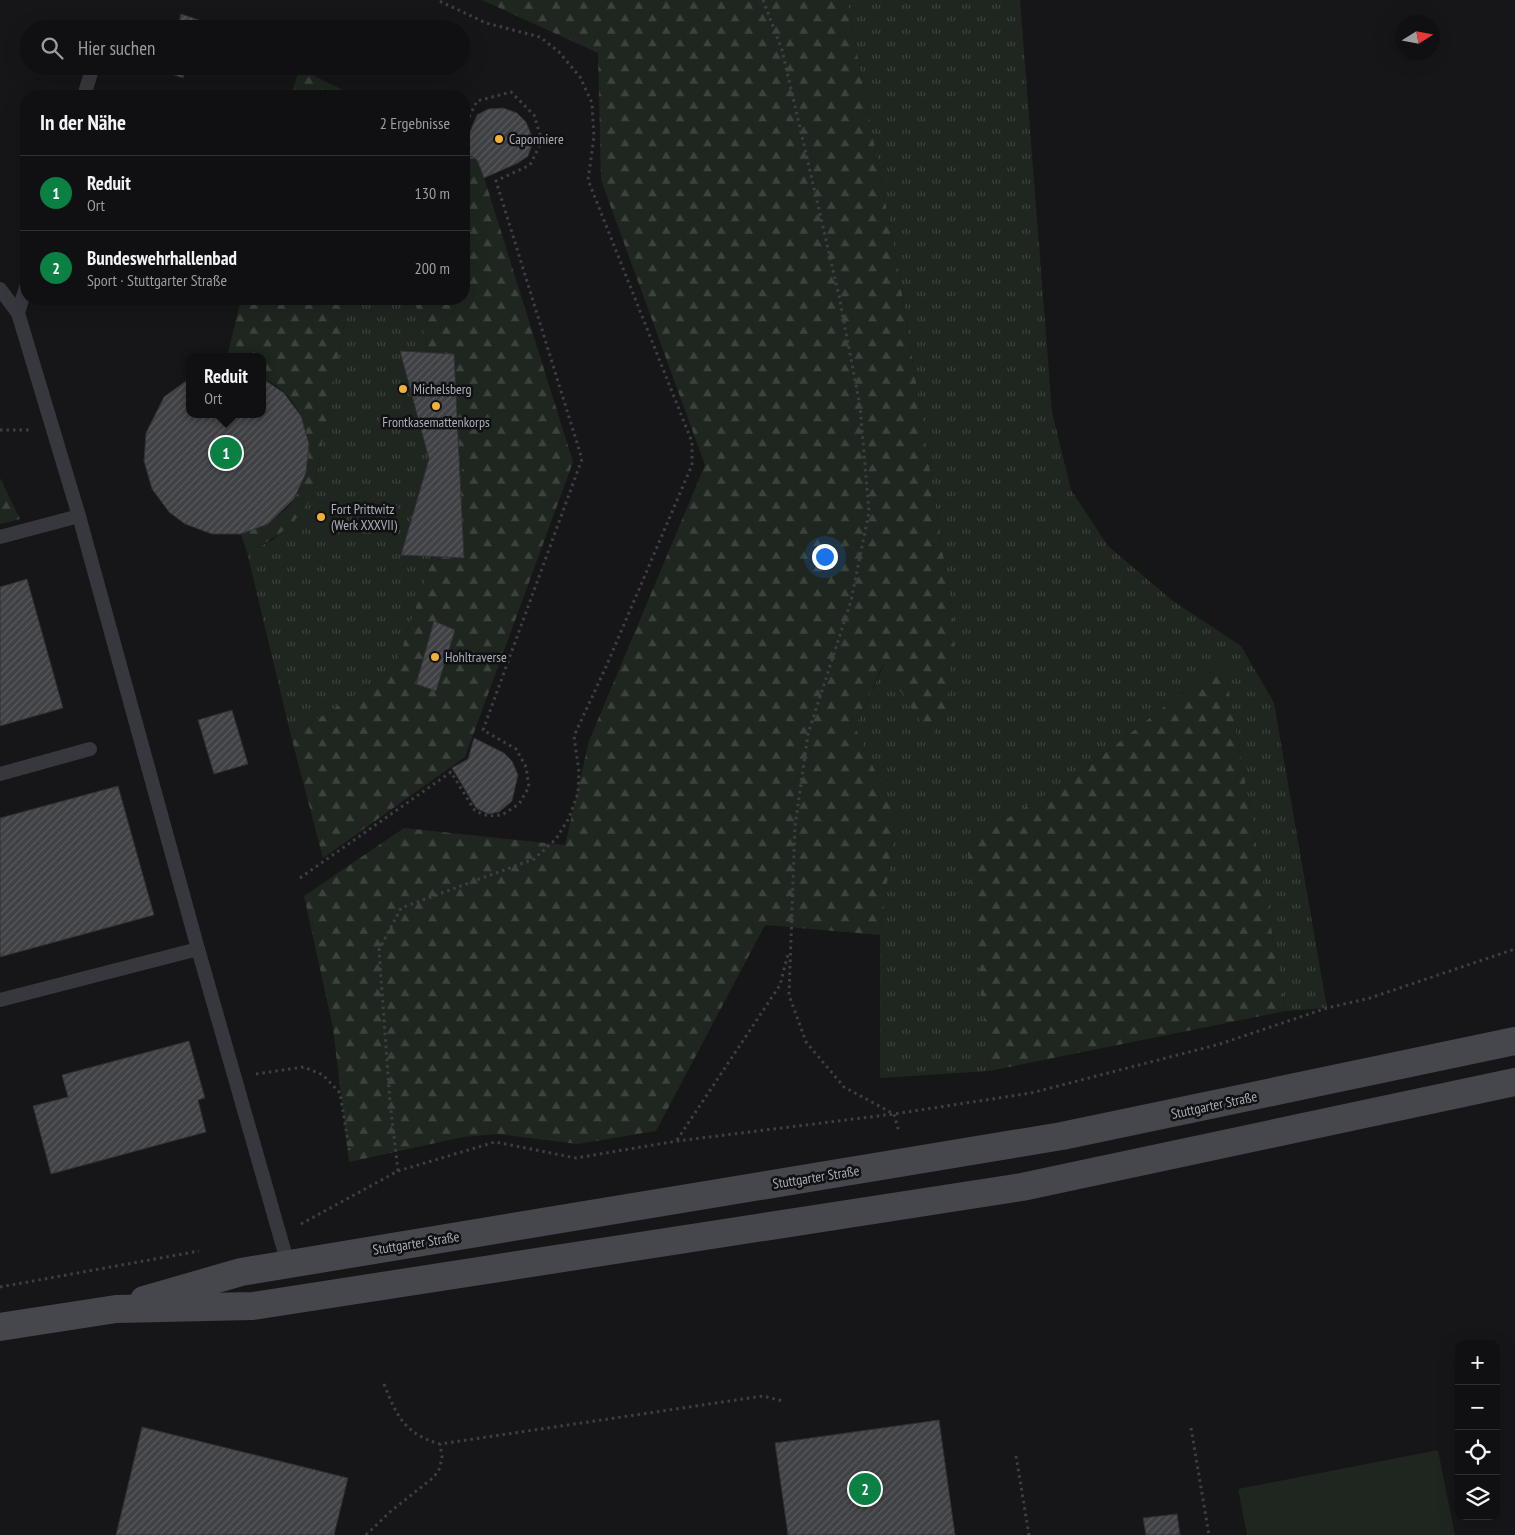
<!DOCTYPE html>
<html lang="de">
<head>
<meta charset="utf-8">
<style>
	body { margin:0; font-family:"PT Sans Narrow",sans-serif; background:#1e1e20; color:#f1f3f6 }
	.controls { position:absolute; right:15px; bottom:15px; display:grid; overflow:hidden; border-radius:10px; box-shadow:0 5px 20px #0002 }
	.controls button { width:45px; height:45px; display:grid; place-items:center; padding:0; border:0; border-bottom:1px solid #303032; background:#101012; color:#f1f3f6; font:25px sans-serif }
	.compass { position:absolute; left:1395px; top:15px; width:45px; height:45px; border-radius:50%; background:#101012; box-shadow:0 5px 20px #0002; rotate:79deg }
	.you { position:absolute; left:824px; top:556px; width:18px; height:18px; margin:-12px; border:4px solid #fff; border-radius:50%; background:#1a73e8; box-shadow:0 0 0 8px #1a73e833 }
	.badge { display:grid; place-items:center; width:32px; height:32px; border-radius:50%; background:#0b8043; color:#fff; font-size:16px; font-weight:700 }
	.pin { position:absolute; translate:-50% -50%; border:2px solid #fff; box-shadow:0 1px 5px #0006 }
	.popup { position:absolute; left:186px; top:353px; width:80px; height:65px; box-sizing:border-box; display:grid; place-content:center; border-radius:10px; background:#101012; filter:drop-shadow(0 1px 4px #0005); font-size:16px; white-space:nowrap; color:#9c9d9f }
	.popup b { font-size:19px; color:#f1f3f6 }
	.popup::after { content:''; position:absolute; left:50%; top:100%; margin-left:-10px; border:10px solid transparent; border-top-color:#101012 }
	.list { margin:0; padding:0; list-style:none }
	h2 { display:flex; justify-content:space-between; align-items:center; height:65px; margin:0; padding:0 20px; font-size:21px }
	h2 small { font-size:16px; font-weight:400; color:#9c9d9f }
	.list li { display:grid; grid-template-columns:32px 1fr auto; gap:15px; align-items:center; box-sizing:border-box; height:75px; padding:0 20px; border-top:1px solid #303032 }
	.list b { display:block; font-size:19px; white-space:nowrap }
	.list p { margin:0; font-size:16px; white-space:nowrap; color:#9c9d9f }
	.list em { font-size:16px; font-style:normal; color:#9c9d9f }
	.icon { flex:none; width:28px; height:28px; fill:none; stroke:currentColor; stroke-width:2; stroke-linecap:round; stroke-linejoin:round }
	.map { position:relative; flex:none; width:1515px; height:1535px; overflow:hidden }
	.search { position:absolute; background:#101012; box-shadow:0 5px 20px #0002; left:20px; top:20px; width:450px; height:55px; display:flex; align-items:center; gap:12px; box-sizing:border-box; padding:0 18px; border-radius:28px; color:#9c9d9f; font-size:19px }
	.panel { position:absolute; background:#101012; box-shadow:0 5px 20px #0002; left:20px; top:90px; width:450px; height:215px; border-radius:20px }
	.map>svg:first-child { display:block }
	.grass { fill:url(#grass-tufts) }
	.forest { fill:url(#forest-firs) }
	.pitch { fill:#1e261f }
	.building { fill:url(#building-hatch); stroke:#303034 }
	.lines { fill:none; stroke-linecap:round; stroke-linejoin:round }
	.path { stroke:#3d3f44; stroke-width:3; stroke-dasharray:2.5 4; stroke-linecap:butt }
	.service { stroke:#37383d; stroke-width:14 }
	.secondary { stroke:#45474d; stroke-width:28 }
	.poi-dot { fill:#f2b134; stroke:#111113; stroke-width:2 }
	.labels { text-anchor:middle; stroke-width:5; stroke-linejoin:round; paint-order:stroke }
	.poi-label { font-size:14px; fill:#a8adb8; stroke:#111113; text-anchor:start }
	.street-label { font-size:14px; fill:#a8adb8; stroke:#111113 }
</style>
</head>
<body>
<div class="map">
<svg width="1515" height="1535" viewBox="0 0 1515 1535">
	<defs>
		<pattern id="grass-tufts" width="24" height="20" patternUnits="userSpaceOnUse" patternTransform="scale(1.25)"><rect width="24" height="20" fill="#1e261f"/><path d="M3 7l-1-3M5 7V3M7 7l1-3M15 17l-1-3M17 17v-4M19 17l1-3" fill="none" stroke="#3c433d"/></pattern>
		<pattern id="forest-firs" width="22" height="20" patternUnits="userSpaceOnUse" patternTransform="scale(1.25)"><rect width="22" height="20" fill="#1e261f"/><path d="M5 1l3.5 6h-7zM16 11l3.5 6h-7z" fill="#3c433d"/></pattern>
		<pattern id="building-hatch" width="6" height="6" patternUnits="userSpaceOnUse" patternTransform="scale(1.25)"><rect width="6" height="6" fill="#404145"/><path d="M-1 1l2-2M0 6l6-6M5 7l2-2" fill="none" stroke="#595a5e"/></pattern>
	</defs>
	<rect width="100%" height="100%" fill="#161618"/>
	<!-- grass -->
	<g class="grass">
		<polygon points="847,0 1020,0 1052,412 1071,490 1108,546 1173,601 1241,646 1274,703 1327,1008 1286,1011 1224,664 1194,683 1075,777 968,843 989,1071 880,1078 880,935 896,817 855,727 884,665 931,737 955,630 899,275"/>
		<polygon points="349,299 414,299 463,467 395,669 291,736 247,552 273,540 312,498"/>
	</g>
	<!-- forest -->
	<g class="forest">
		<polygon points="482,0 847,0 899,275 955,630 946,710 931,738 883,665 855,727 896,817 880,935 765,925 656,1131 578,1144 497,1134 463,1137 349,1162 333,1028 304,896 404,828 565,845 589,741 705,465 601,180 598,53"/>
		<polygon points="300,69 355,96 290,96"/>
		<polygon points="464,151 478,158 573,462 465,757 323,858 291,736 395,669 463,467 414,299 464,299"/>
		<path d="M241 299H349L312 498C293 526 277 538 247 552L241 534C261 526 283 517 295 498 318 459 309 396 262 378V357H227Z"/>
		<polygon points="0,478 20,519 0,524"/>
		<polygon points="1224,664 1286,1011 989,1071 967,843 1075,777 1194,683"/>
	</g>
	<!-- pitch -->
	<polygon class="pitch" points="1438,1450 1455,1535 1247,1535 1238,1489"/>
	<!-- building -->
	<g class="building">
		<polygon points="181,14 199,20 197,29 177,29"/>
		<polygon points="166,66 187,66 183,78 165,72"/>
		<polygon points="503,108 517,113 526,122 531,134 532,145 528,156 518,163 484,178 477,160 464,151 464,146 477,115 488,109"/>
		<polygon points="400,351 454,354 464,558 401,555 429,459"/>
		<polygon points="190,378 190,414 262,414 262,378 284,393 301,416 309,444 306,473 294,499 268,524 241,534 212,534 185,524 169,512 152,489 144,461 146,433 164,397"/>
		<polygon points="27,579 63,708 0,726 0,587"/>
		<polygon points="434,621 455,630 436,691 416,684"/>
		<polygon points="232,710 248,764 214,774 198,720"/>
		<polygon points="474,738 504,753 512,761 518,775 512,801 499,812 488,814 476,808 452,768 468,759"/>
		<polygon points="118,786 154,915 0,957 0,818"/>
		<polygon points="189,1041 205,1098 198,1100 206,1132 51,1174 33,1106 68,1097 62,1075"/>
		<polygon points="939,1420 955,1535 788,1535 775,1443"/>
		<polygon points="142,1427 348,1478 334,1535 116,1535"/>
		<polygon points="1177,1514 1180,1535 1146,1535 1143,1518"/>
	</g>
	<g class="lines">
		<!-- path -->
		<g class="path">
			<polyline points="763,0 782,50 839,296 860,406 869,512 851,601 808,734 795,826 789,995 806,1042 844,1087 894,1114 899,1132"/>
			<polyline points="0,430 30,430"/>
			<polyline points="300,878 451,772 475,811 488,816 502,815 519,804 529,787 526,767 516,749 483,730 582,459 496,181 530,165 542,141 534,115 511,92 477,101 464,127"/>
			<polyline points="256,1074 304,1067 323,1075 340,1093 350,1154"/>
			<polyline points="677,1140 780,985 788,954"/>
			<polyline points="398,1171 390,1102 379,950 401,908 534,859 556,839 569,818 578,793 579,772 574,736 605,669 692,465 692,442 588,180 594,137 592,103 580,77 559,52 540,37 486,23 437,0"/>
			<polyline points="301,1224 398,1171 495,1142 576,1158 677,1141 894,1114 1031,1093 1220,1044 1327,1008 1370,998 1515,949"/>
			<polyline points="0,1287 199,1251"/>
			<path d="M384 1384C397 1417 405 1434 440 1444L763 1396 783 1401"/>
			<polyline points="1191,1428 1209,1535"/>
			<polyline points="1016,1456 1029,1535"/>
			<polyline points="366,1535 391,1511 434,1477 440,1468 442,1457 440,1444"/>
		</g>
		<!-- service -->
		<g class="service">
			<polyline points="84,96 93,66"/>
			<polyline points="26,287 18,313 79,516"/>
			<polyline points="0,289 18,313"/>
			<polyline points="0,537 79,516 198,949 0,1000"/>
			<polyline points="0,774 90,749"/>
			<polyline points="198,949 288,1264"/>
		</g>
		<!-- secondary -->
		<g class="secondary">
			<polyline points="144,1300 241,1272 1062,1136 1515,1041"/>
			<polyline points="0,1327 116,1309 253,1306 1022,1187 1515,1082"/>
		</g>
	</g>
	<!-- markers -->
	<g class="poi-dot">
		<circle cx="499" cy="139" r="5"/>
		<circle cx="403" cy="389" r="5"/>
		<circle cx="436" cy="406" r="5"/>
		<circle cx="321" cy="517" r="5"/>
		<circle cx="435" cy="657" r="5"/>
	</g>
	<g class="labels">
		<!-- poi labels -->
		<g class="poi-label">
			<text x="509" y="144">Caponniere</text>
			<text x="413" y="394">Michelsberg</text>
			<text x="436" y="427" text-anchor="middle">Frontkasemattenkorps</text>
			<text x="331" y="514">Fort Prittwitz<tspan x="331" dy="16">(Werk XXXVII)</tspan></text>
			<text x="445" y="662">Hohltraverse</text>
		</g>
		<!-- street labels -->
		<g class="street-label">
			<text transform="translate(1214 1105) rotate(-12)" y="5">Stuttgarter Straße</text>
			<text transform="translate(816 1177) rotate(-9)" y="5">Stuttgarter Straße</text>
			<text transform="translate(416 1243) rotate(-9)" y="5">Stuttgarter Straße</text>
		</g>
	</g>
</svg>
<div class="controls">
<button>+</button>
<button>−</button>
<button><svg class="icon" aria-label="locate" viewBox="0 0 24 24"><circle cx="12" cy="12" r="6"/><path d="M12 2v4M12 18v4M2 12h4M18 12h4"/></svg></button>
<button><svg class="icon" aria-label="layers" viewBox="0 0 24 24"><path d="M12 4l9 5-9 5-9-5zM3 14l9 5 9-5"/></svg></button>
</div>
<svg class="compass" viewBox="-18 -18 36 36"><path d="M0-13l5 13h-10z" fill="#e53935"/><path d="M0 13l5-13h-10z" fill="#9c9d9f"/></svg>
<div class="you"></div>
<div class="pin badge" style="left:226px;top:453px">1</div>
<div class="popup"><b>Reduit</b>Ort</div>
<div class="pin badge" style="left:865px;top:1489px">2</div>
<div class="search"><svg class="icon" aria-label="search" viewBox="0 0 24 24"><circle cx="10" cy="10" r="6"/><path d="M15 15l6 6"/></svg>Hier suchen</div>
<section class="panel">
<h2>In der Nähe<small>2 Ergebnisse</small></h2>
<ul class="list">
<li><span class="badge">1</span><div><b>Reduit</b><p>Ort</p></div><em>130 m</em></li>
<li><span class="badge">2</span><div><b>Bundeswehrhallenbad</b><p>Sport · Stuttgarter Straße</p></div><em>200 m</em></li>
</ul>
</section>
</div>
</body>
</html>
